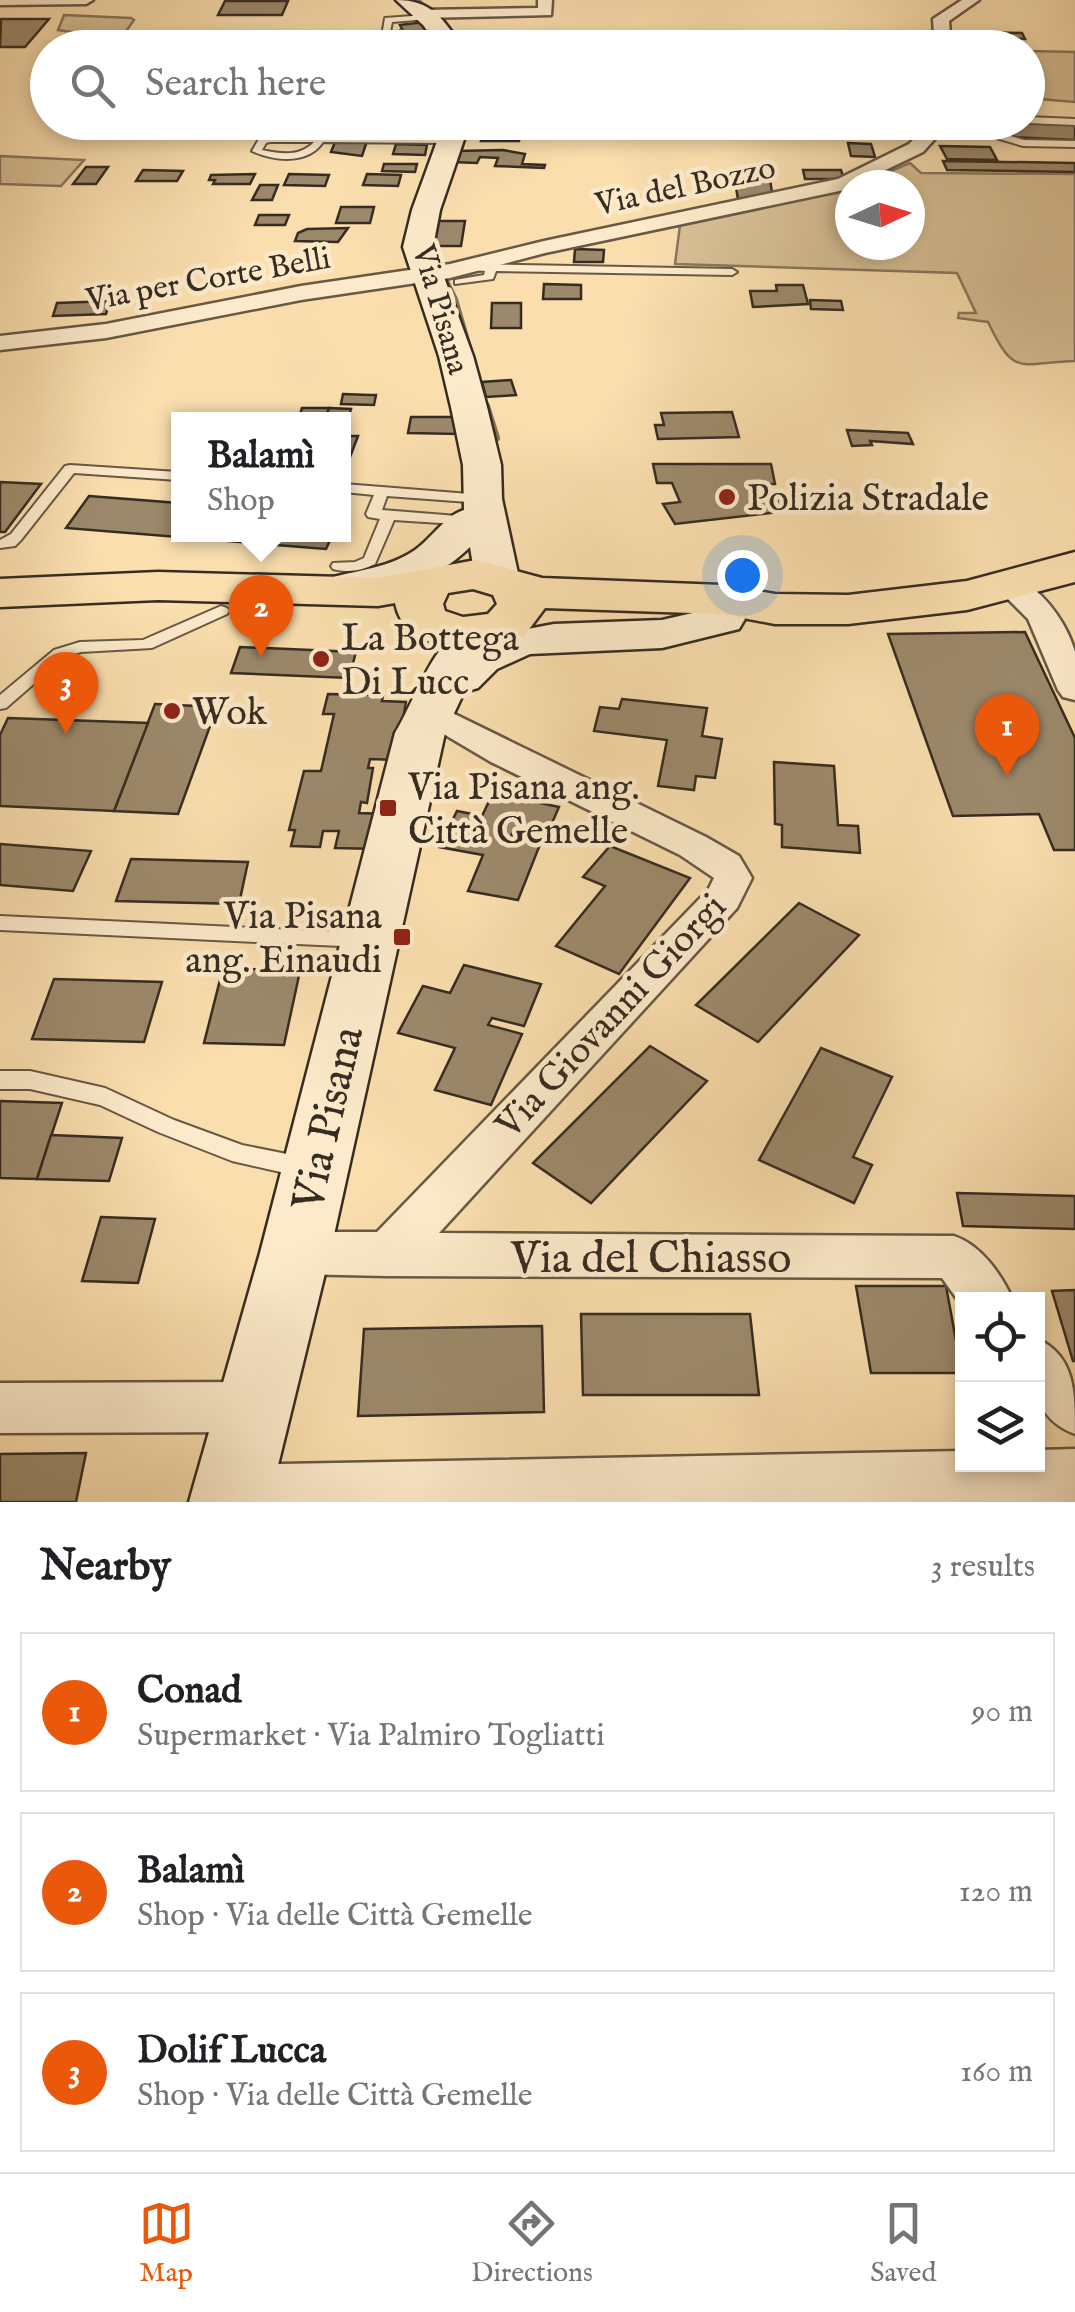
<!DOCTYPE html>
<html lang="en">
<head>
<meta charset="utf-8">
<style>
	body { margin:0; font-family:"IM FELL English",serif; background:#f2f2f2; color:#202124 }
	.controls { position:absolute; right:30px; bottom:30px; display:grid; overflow:hidden; border-radius:0px; box-shadow:0 5px 15px #0003 }
	.controls button { width:90px; height:90px; display:grid; place-items:center; padding:0; border:0; border-bottom:2px solid #e0e0e0; background:#fff; color:#202124; font:50px sans-serif }
	.compass { position:absolute; left:835px; top:170px; width:90px; height:90px; border-radius:50%; background:#fff; box-shadow:0 5px 15px #0003; rotate:86deg }
	.you { position:absolute; left:742px; top:575px; width:35px; height:35px; margin:-25px; border:8px solid #fff; border-radius:50%; background:#1a73e8; box-shadow:0 0 0 15px #1a73e833 }
	.badge { display:grid; place-items:center; width:65px; height:65px; border-radius:50%; background:#ea580c; color:#fff; font-size:32px; font-weight:700 }
	.pin { position:absolute; translate:-50% -82px; filter:drop-shadow(0 2px 5px #0008) }
	.pin::after { content:''; position:absolute; top:52px; width:35px; height:30px; background:inherit; clip-path:polygon(0 0,100% 0,50% 100%) }
	.popup { position:absolute; left:171px; top:412px; width:180px; height:130px; box-sizing:border-box; display:grid; place-content:center; border-radius:0px; background:#fff; filter:drop-shadow(0 2px 8px #0005); font-size:32px; white-space:nowrap; color:#757577 }
	.popup b { font-size:38px; color:#202124 }
	.popup::after { content:''; position:absolute; left:50%; top:100%; margin-left:-20px; border:20px solid transparent; border-top-color:#fff }
	.list { margin:0; padding:0; list-style:none }
	h2 { display:flex; justify-content:space-between; align-items:center; height:130px; margin:0; padding:0 40px; font-size:42px }
	h2 small { font-size:32px; font-weight:400; color:#757577 }
	.list li { display:grid; grid-template-columns:65px 1fr auto; gap:30px; align-items:center; box-sizing:border-box; height:160px; margin:0 20px 20px; padding:0 20px; border:2px solid #e0e0e0; border-radius:0px }
	.list b { display:block; font-size:38px; white-space:nowrap }
	.list p { margin:0; font-size:32px; white-space:nowrap; color:#757577 }
	.list em { font-size:32px; font-style:normal; color:#757577 }
	.icon { flex:none; width:55px; height:55px; fill:none; stroke:currentColor; stroke-width:2; stroke-linecap:round; stroke-linejoin:round }
	.map { position:relative; flex:none; width:1075px; height:1502px; overflow:hidden }
	.search { position:absolute; background:#fff; box-shadow:0 5px 15px #0003; left:30px; right:30px; top:30px; height:110px; display:flex; align-items:center; gap:25px; box-sizing:border-box; padding:0 35px; border-radius:55px; color:#757577; font-size:38px }
	.sheet { height:670px; background:#fff }
	nav { display:flex; justify-content:space-around; align-items:center; box-sizing:border-box; height:140px; border-top:2px solid #e0e0e0; background:#fff; font-size:28px; color:#757577 }
	nav a { display:grid; justify-items:center; gap:5px }
	nav .on { color:#ea580c }
	.map>svg:first-child { display:block }
	.green { fill:#d9c096; stroke:#88765c; stroke-width:2.5 }
	.lines { fill:none; stroke-linecap:round; stroke-linejoin:round }
	.stream-far2 { stroke:#847259; stroke-width:5 }
	.stream-far1 { stroke:#847259; stroke-width:6 }
	.stream { stroke:#847259; stroke-width:8 }
	.building { fill:#9c896b; stroke:#372c22; stroke-width:2.5 }
	.service-casing { stroke:#685845; stroke-width:4 }
	.minor-casing { stroke:#685845; stroke-width:5 }
	.secondary-casing { stroke:#372c22; stroke-width:5 }
	.primary-casing { stroke:#372c22; stroke-width:5 }
	.service { fill:#fceaca; fill-rule:evenodd }
	.minor { fill:#fceaca; fill-rule:evenodd }
	.secondary { fill:#fceaca; fill-rule:evenodd }
	.primary { fill:#fadeae; fill-rule:evenodd }
	.poi-dot { fill:#8f2418; stroke:#fceaca; stroke-width:4 }
	.labels { text-anchor:middle; stroke-width:9; stroke-linejoin:round; paint-order:stroke }
	.far-street-label { font-size:32px; fill:#372c22; stroke:#fceaca }
	.poi-label { font-size:38px; fill:#372c22; stroke:#fceaca; text-anchor:start }
	.street-label { font-size:38px; fill:#372c22; stroke:#fceaca }
	.near-street-label { font-size:45px; fill:#372c22; stroke:#fceaca }
</style>
</head>
<body>
<div class="map">
<svg width="1075" height="1502" viewBox="0 0 1075 1502">
	<rect width="100%" height="100%" fill="#fadeae"/>
	<filter id="stains"><feTurbulence type="fractalNoise" baseFrequency=".002" numOctaves="4"/><feColorMatrix values="0 0 0 0 .2 0 0 0 0 .09 0 0 0 0 .02 0 0 0 .5 -.17"/></filter>
	<radialGradient id="worn" r=".72"><stop offset=".6" stop-color="#630" stop-opacity="0"/><stop offset="1" stop-color="#630" stop-opacity=".3"/></radialGradient>
	<!-- green -->
	<g class="green">
		<polygon points="64,15 131,18 134,20 124,34 139,35 128,42 94,43 83,34 58,30"/>
		<polygon points="1028,51 1075,52 1075,102 1028,98"/>
		<polygon points="0,156 84,160 61,186 0,184"/>
		<path d="M910 163 921 173 1075 174V361C1018 363 1015 378 988 322L958 318 959 313H976L957 273 675 264 680 225 850 187V245H910V185H857Z"/>
	</g>
	<g class="lines">
		<!-- stream-far2 -->
		<polyline class="stream-far2" points="417,0 432,13"/>
		<!-- stream-far1 -->
		<polyline class="stream-far1" points="440,269 455,299 473,361"/>
		<!-- stream -->
		<polyline class="stream" points="486,406 496,438"/>
	</g>
	<!-- building -->
	<g class="building">
		<polygon points="225,1 288,1 282,15 218,15"/>
		<polygon points="49,19 25,47 0,47 1,19"/>
		<polygon points="424,22 443,48 409,48 411,34 403,31 400,25"/>
		<polygon points="977,32 1022,33 1025,39 979,38"/>
		<polygon points="1028,121 1075,123 1075,140 1010,137 1005,122"/>
		<polygon points="380,122 405,122 406,126 403,133 377,132"/>
		<polygon points="511,122 528,122 525,137 520,137 519,141 481,141 483,134 508,134"/>
		<polygon points="895,122 917,122 922,133 894,132"/>
		<polygon points="367,141 362,156 331,152 335,142"/>
		<polygon points="848,143 871,144 875,157 851,156"/>
		<polygon points="396,144 427,145 425,155 393,154"/>
		<polygon points="940,146 990,147 997,160 947,159"/>
		<polygon points="503,150 525,154 522,164 545,165 544,168 495,166 498,158 480,157 477,163 452,162 457,151"/>
		<polygon points="943,161 1075,163 1075,172 947,170"/>
		<polygon points="384,164 417,164 415,172 382,171"/>
		<polygon points="86,167 108,167 96,184 73,184"/>
		<polygon points="143,170 183,171 177,181 136,181"/>
		<polygon points="803,170 841,170 844,179 805,179"/>
		<polygon points="748,173 769,173 773,199 739,205 735,182 750,182"/>
		<polygon points="255,174 250,184 213,184 215,180 209,180 211,175"/>
		<polygon points="289,174 329,175 325,186 284,185"/>
		<polygon points="367,174 401,175 398,186 363,185"/>
		<polygon points="260,185 278,185 272,200 252,200"/>
		<polygon points="341,207 374,207 370,223 336,223"/>
		<polygon points="259,215 289,215 285,225 255,225"/>
		<polygon points="436,221 465,221 461,246 431,246"/>
		<polygon points="348,228 338,242 295,241 298,233 307,229"/>
		<polygon points="575,249 604,250 603,262 574,262"/>
		<polygon points="544,284 581,285 581,299 543,299"/>
		<polygon points="776,285 803,285 808,304 753,307 750,291 777,291"/>
		<polygon points="810,300 841,301 843,310 811,309"/>
		<polygon points="110,301 106,314 53,316 57,303"/>
		<polygon points="492,303 521,303 521,328 491,328"/>
		<polygon points="511,380 516,395 486,397 482,382"/>
		<polygon points="343,394 370,395 376,395 374,405 341,404"/>
		<polygon points="302,408 329,408 325,420 298,420"/>
		<polygon points="329,408 351,409 346,425 344,420 325,420"/>
		<polygon points="732,412 739,437 658,439 655,425 664,425 661,413"/>
		<polygon points="411,417 463,417 460,434 408,433"/>
		<polygon points="847,430 908,433 913,444 870,441 872,445 852,446"/>
		<polygon points="344,436 358,436 350,457 344,457"/>
		<polygon points="653,464 771,464 775,484 752,484 757,493 772,491 787,511 675,524 663,504 680,502 672,483 657,483"/>
		<polygon points="0,482 41,484 5,532 0,532"/>
		<polygon points="89,496 178,503 178,534 333,534 326,549 66,528"/>
		<polygon points="1025,632 1075,738 1075,850 1054,850 1039,814 953,816 888,634"/>
		<polygon points="240,647 356,652 349,678 231,673"/>
		<polygon points="328,694 383,695 382,701 406,702 396,760 370,759 368,768 373,768 367,803 361,802 359,813 385,814 379,849 335,848 339,831 323,831 320,847 291,846 295,830 289,830 304,771 321,771 334,714 323,714"/>
		<polygon points="622,699 707,708 702,736 722,739 715,778 696,776 694,790 658,786 667,740 594,731 600,707 619,709"/>
		<polygon points="155,704 217,707 178,814 114,811"/>
		<polygon points="8,718 148,723 114,811 0,806 0,735"/>
		<polygon points="774,762 834,766 838,825 858,826 860,853 782,847 782,825 775,824"/>
		<polygon points="493,793 559,807 546,837 514,830 511,836 541,842 518,900 468,891 483,855 439,847 457,811 482,816"/>
		<polygon points="0,844 91,851 73,891 0,885"/>
		<polygon points="610,846 690,878 619,974 556,946 605,886 583,877"/>
		<polygon points="131,859 248,862 239,904 116,901"/>
		<polygon points="799,903 859,935 758,1042 696,1005"/>
		<polygon points="464,965 541,984 524,1026 492,1018 488,1025 522,1034 491,1105 435,1090 455,1048 398,1033 423,986 450,993"/>
		<polygon points="223,968 300,971 284,1045 204,1043"/>
		<polygon points="54,979 162,982 144,1042 32,1039"/>
		<polygon points="650,1046 707,1081 591,1203 533,1163"/>
		<polygon points="821,1048 892,1077 853,1157 872,1165 854,1203 759,1160"/>
		<polygon points="0,1101 62,1103 37,1179 0,1178"/>
		<polygon points="51,1135 122,1138 109,1181 37,1179"/>
		<polygon points="957,1193 1075,1196 1075,1229 963,1226"/>
		<polygon points="101,1217 155,1219 138,1283 82,1281"/>
		<polygon points="856,1286 946,1286 962,1373 871,1373"/>
		<polygon points="1075,1290 1075,1361 1073,1361 1052,1291"/>
		<polygon points="581,1314 750,1314 759,1395 583,1395"/>
		<polygon points="542,1326 544,1412 358,1416 364,1329"/>
		<polygon points="86,1453 76,1502 0,1502 0,1454"/>
	</g>
	<g class="lines">
		<defs>
			<g id="service">
				<polygon points="426,15 429,19 392,22 390,32 383,30 385,18"/>
				<polygon points="400,31 407,33 408,41 404,48 396,48"/>
				<polygon points="1028,117 1075,119 1075,125 1028,123"/>
				<polygon points="936,125 980,127 1024,140 1075,141 1075,147 1023,146 979,133 933,130"/>
				<path d="M277 136 449 137 454 140 449 143 323 142C308 165 274 161 252 151L259 139ZM270 142H314C300 157 281 154 262 150L266 143Z"/>
				<polygon points="468,264 732,269 737,272 732,275 496,271 493,279 455,284 455,280 484,275 485,271 464,269 463,267"/>
				<polygon points="70,465 178,472 178,480 74,473 21,540 15,546 0,548 0,540 11,534 65,466"/>
				<path d="M344 484 482 495 489 499 482 503 387 496 382 510 470 517 477 521 470 525 394 520 375 564C361 571 349 573 333 569L331 566 333 563 355 562 364 558 380 519 368 517 366 514 374 495 344 492Z"/>
				<polygon points="221,606 227,608 229,611 227,614 152,648 81,652 66,656 6,708 0,709 0,695 54,650 80,642 143,640"/>
				<polygon points="0,916 363,933 370,935 373,940 370,945 363,947 0,930"/>
				<polygon points="0,1071 30,1071 105,1088 174,1120 242,1145 307,1158 315,1161 319,1168 315,1175 307,1178 232,1161 158,1132 100,1105 30,1089 0,1089"/>
			</g>
			<g id="minor">
				<polygon points="0,0 93,0 86,4 0,5"/>
				<polygon points="538,0 552,0 551,15 422,18 415,14 422,10 538,8"/>
				<polygon points="962,0 979,0 949,21 951,48 935,48 933,19"/>
				<polygon points="930,122 950,122 923,152 844,190 545,253 450,278 301,300 106,338 0,350 0,336 106,324 301,286 450,264 544,241 838,179 909,144"/>
				<path d="M1010 577C1040 584 1067 623 1075 652 1075 667 1075 685 1075 700L1063 697 1058 690 1028 619 995 586 999 580Z"/>
				<path d="M432 703 706 837 739 856 752 878 737 908 439 1233 954 1236C981 1245 1001 1274 1013 1300H962V1306L942 1278 387 1276 295 1274 278 1268 271 1253 278 1238 295 1232H377L708 890 714 878 680 855 491 762 420 720 415 713 420 706Z"/>
				<path d="M1038 1339C1075 1357 1075 1391 1075 1434 1029 1416 1035 1381 1038 1339Z"/>
				<polygon points="254,1382 273,1389 280,1407 273,1425 254,1432 0,1433 0,1383"/>
				<polygon points="1075,1449 1075,1502 209,1502 204,1492 212,1473 232,1465 962,1451 962,1464 1038,1464 1038,1450"/>
			</g>
			<g id="secondary">
				<path d="M396 0C432 0 443 19 463 48H440L423 25Z"/>
				<path d="M444 122H470L440 210 433 247 473 356 487 407 501 465 502 499 519 578 512 587 497 591 482 587 475 578 470 547C437 579 380 607 333 595L326 586 333 577C361 570 390 567 415 550 431 539 446 515 464 510L463 465 451 407 439 356 403 247 412 210Z"/>
				<path d="M723 606 739 609 745 619 739 629 662 648 530 654 497 669 478 688 464 692 445 733 330 1253 269 1502H189L260 1253 395 733C419 695 443 606 501 620L506 633 554 624 662 620Z"/>
			</g>
			<path id="primary" d="M1075 552V582L967 610 848 624H775L722 614 545 608 524 636C483 648 406 659 395 603L378 606 158 600 0 607V579L158 572 378 578 476 560 542 578 722 585 775 594 848 595 967 581ZM473 589 493 595 497 604 488 614 463 617 445 611 443 604 448 593Z"/>
		</defs>
		<!-- service casing -->
		<use href="#service" class="service-casing"/>
		<!-- minor casing -->
		<use href="#minor" class="minor-casing"/>
		<!-- secondary casing -->
		<use href="#secondary" class="secondary-casing"/>
		<!-- primary casing -->
		<use href="#primary" class="primary-casing"/>
		<!-- service -->
		<use href="#service" class="service"/>
		<!-- minor -->
		<use href="#minor" class="minor"/>
		<!-- secondary -->
		<use href="#secondary" class="secondary"/>
		<!-- primary -->
		<use href="#primary" class="primary"/>
	</g>
	<!-- markers -->
	<g class="poi-dot">
		<circle cx="727" cy="497" r="10"/>
		<circle cx="321" cy="659" r="10"/>
		<circle cx="172" cy="711" r="10"/>
		<rect x="378" y="798" width="20" height="20" rx="5"/>
		<rect x="392" y="927" width="20" height="20" rx="5"/>
	</g>
	<g class="labels">
		<!-- far-street labels -->
		<g class="far-street-label">
			<text transform="translate(685 185) rotate(-12)" y="11">Via del Bozzo</text>
			<text transform="translate(208 278) rotate(-10)" y="11">Via per Corte Belli</text>
			<text transform="translate(442 309) rotate(74)" y="11">Via Pisana</text>
		</g>
		<!-- poi labels -->
		<g class="poi-label">
			<text x="747" y="510">Polizia Stradale</text>
			<text x="341" y="650">La Bottega<tspan x="341" dy="44">Di Lucc</tspan></text>
			<text x="192" y="724">Wok</text>
			<text x="408" y="799">Via Pisana ang.<tspan x="408" dy="44">Città Gemelle</tspan></text>
			<text x="382" y="928" text-anchor="end">Via Pisana<tspan x="382" dy="44">ang. Einaudi</tspan></text>
		</g>
		<!-- street labels -->
		<g class="street-label">
			<text transform="translate(610 1015) rotate(-47)" y="13">Via Giovanni Giorgi</text>
		</g>
		<!-- near-street labels -->
		<g class="near-street-label">
			<text transform="translate(326 1118) rotate(-77)" y="16">Via Pisana</text>
			<text x="651" y="1272">Via del Chiasso</text>
		</g>
	</g>
	<rect width="100%" height="100%" filter="url(#stains)"/>
	<rect width="100%" height="100%" fill="url(#worn)"/>
</svg>
<div class="controls">
<button><svg class="icon" aria-label="locate" viewBox="0 0 24 24"><circle cx="12" cy="12" r="6"/><path d="M12 2v4M12 18v4M2 12h4M18 12h4"/></svg></button>
<button><svg class="icon" aria-label="layers" viewBox="0 0 24 24"><path d="M12 4l9 5-9 5-9-5zM3 14l9 5 9-5"/></svg></button>
</div>
<svg class="compass" viewBox="-18 -18 36 36"><path d="M0-13l5 13h-10z" fill="#e53935"/><path d="M0 13l5-13h-10z" fill="#757577"/></svg>
<div class="you"></div>
<div class="pin badge" style="left:1007px;top:776px">1</div>
<div class="pin badge" style="left:261px;top:657px">2</div>
<div class="popup"><b>Balamì</b>Shop</div>
<div class="pin badge" style="left:66px;top:734px">3</div>
<div class="search"><svg class="icon" aria-label="search" viewBox="0 0 24 24"><circle cx="10" cy="10" r="6"/><path d="M15 15l6 6"/></svg>Search here</div>
</div>
<section class="sheet">
<h2>Nearby<small>3 results</small></h2>
<ul class="list">
<li><span class="badge">1</span><div><b>Conad</b><p>Supermarket · Via Palmiro Togliatti</p></div><em>90 m</em></li>
<li><span class="badge">2</span><div><b>Balamì</b><p>Shop · Via delle Città Gemelle</p></div><em>120 m</em></li>
<li><span class="badge">3</span><div><b>Dolif Lucca</b><p>Shop · Via delle Città Gemelle</p></div><em>160 m</em></li>
</ul>
</section>
<nav>
<a class="on"><svg class="icon" aria-label="map" viewBox="0 0 24 24"><path d="M3 6l6-2 6 2 6-2v14l-6 2-6-2-6 2zM9 4v14M15 6v14"/></svg>Map</a>
<a><svg class="icon" aria-label="directions" viewBox="0 0 24 24"><path d="M12 3l9 9-9 9-9-9zM9 14v-3h6M13 9l2 2-2 2"/></svg>Directions</a>
<a><svg class="icon" aria-label="saved" viewBox="0 0 24 24"><path d="M7 4h10v16l-5-4-5 4z"/></svg>Saved</a>
</nav>
</body>
</html>
